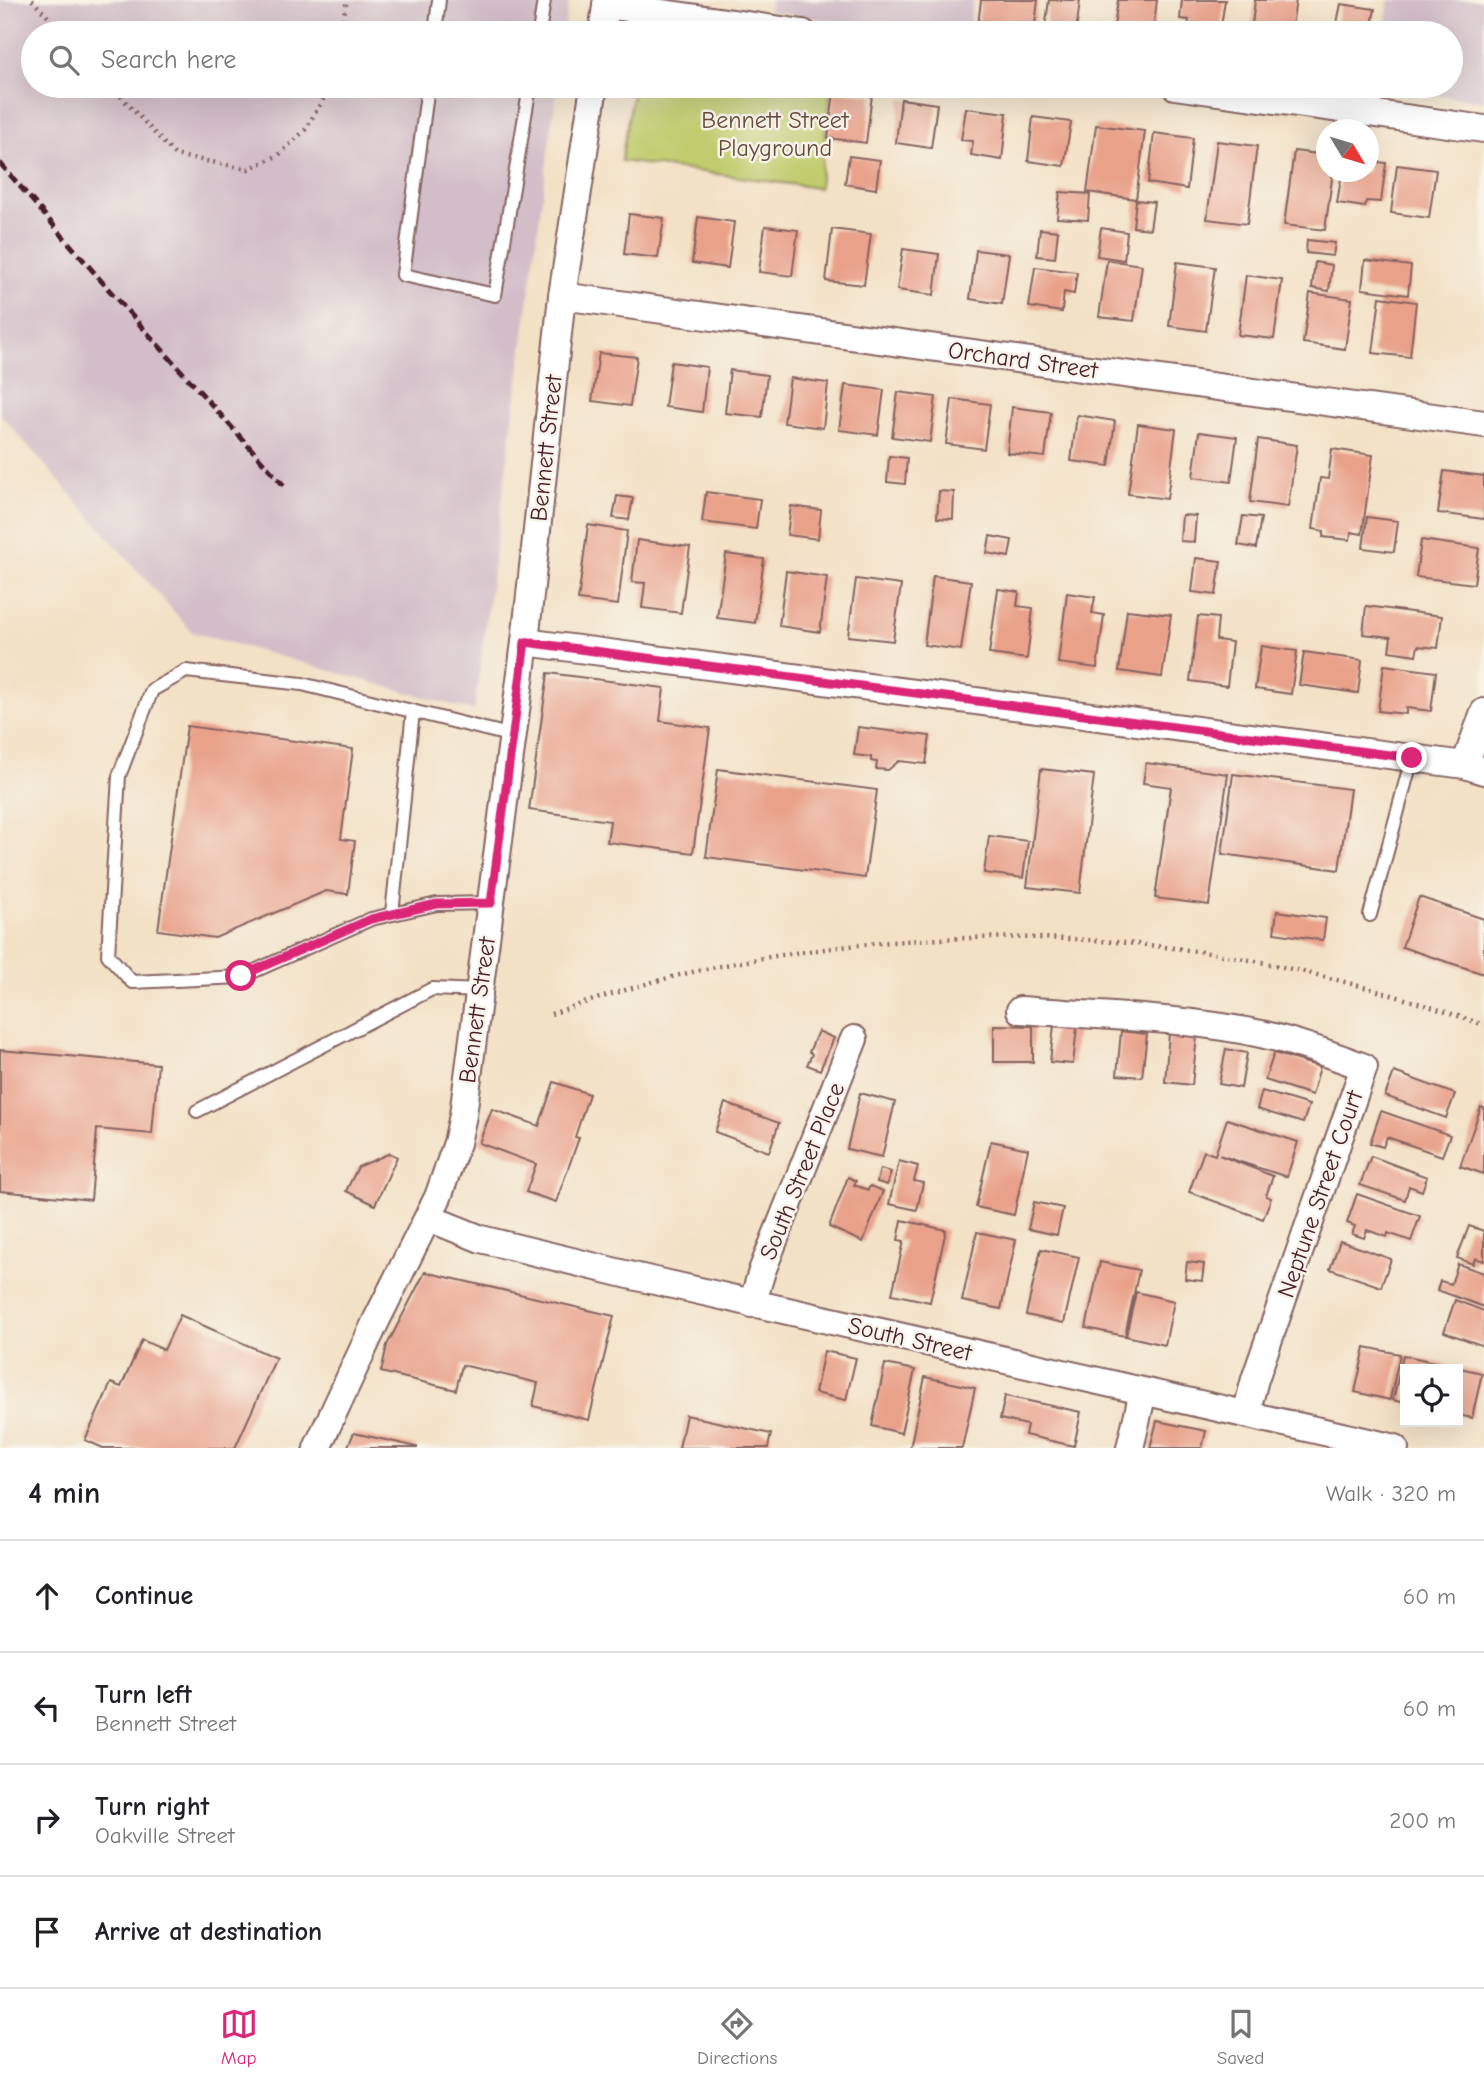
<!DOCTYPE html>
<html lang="en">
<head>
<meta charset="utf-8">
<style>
	body { margin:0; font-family:"Comic Neue",sans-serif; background:#f6f6f6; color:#202124 }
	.controls { position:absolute; right:21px; bottom:21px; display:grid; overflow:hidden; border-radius:0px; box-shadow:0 7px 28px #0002 }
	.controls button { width:63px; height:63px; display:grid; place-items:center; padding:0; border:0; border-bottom:2px solid #e0e0e0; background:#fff; color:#202124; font:35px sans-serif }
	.compass { position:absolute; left:1316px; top:119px; width:63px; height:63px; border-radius:50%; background:#fff; box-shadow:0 7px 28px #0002; rotate:128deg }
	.stop { position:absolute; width:21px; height:21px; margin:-16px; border:5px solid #db2777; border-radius:50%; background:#fff }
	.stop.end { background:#db2777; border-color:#fff; box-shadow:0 2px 7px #0008 }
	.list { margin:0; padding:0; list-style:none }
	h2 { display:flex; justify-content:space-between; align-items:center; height:91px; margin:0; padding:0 28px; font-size:30px }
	h2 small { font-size:23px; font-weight:400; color:#757577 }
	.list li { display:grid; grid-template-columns:46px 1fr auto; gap:21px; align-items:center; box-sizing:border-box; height:112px; padding:0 28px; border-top:2px solid #e0e0e0 }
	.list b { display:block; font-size:26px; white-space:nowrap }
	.list p { margin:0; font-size:23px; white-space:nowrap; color:#757577 }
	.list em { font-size:23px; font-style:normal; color:#757577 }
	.icon { flex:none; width:38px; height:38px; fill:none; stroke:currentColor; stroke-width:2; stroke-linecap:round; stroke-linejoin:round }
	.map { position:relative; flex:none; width:1484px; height:1448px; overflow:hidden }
	.search { position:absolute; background:#fff; box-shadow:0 7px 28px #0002; left:21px; right:21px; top:21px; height:77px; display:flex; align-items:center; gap:18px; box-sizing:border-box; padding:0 24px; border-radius:38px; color:#757577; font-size:26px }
	.sheet { height:539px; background:#fff }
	nav { display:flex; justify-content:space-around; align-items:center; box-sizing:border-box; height:98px; border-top:2px solid #e0e0e0; background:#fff; font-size:19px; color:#757577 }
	nav a { display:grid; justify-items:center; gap:4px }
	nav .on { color:#db2777 }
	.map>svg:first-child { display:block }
	.industrial { fill:#d2bdc8 }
	.green { fill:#c0cc6d; stroke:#85764c; stroke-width:2 }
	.building { fill:#e9a18a }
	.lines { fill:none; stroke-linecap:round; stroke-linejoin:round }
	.lane-casing { stroke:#856361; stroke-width:16 }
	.street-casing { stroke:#856361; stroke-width:30 }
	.path { stroke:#856361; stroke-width:4.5; stroke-dasharray:2 5; stroke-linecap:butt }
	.lane { stroke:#fff; stroke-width:12 }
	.street { stroke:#fff; stroke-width:26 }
	.rail { stroke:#4a1f2b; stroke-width:5; stroke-dasharray:10 5; stroke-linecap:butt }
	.route { stroke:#db2777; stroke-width:9 }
	.labels { text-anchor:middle; stroke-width:5; stroke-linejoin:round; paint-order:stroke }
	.park-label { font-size:24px; fill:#684a3c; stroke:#f7f3e8 }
	.street-label { font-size:24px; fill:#4a1f2b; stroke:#f7f3e8 }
</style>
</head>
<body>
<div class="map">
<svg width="1484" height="1448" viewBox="0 0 1484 1448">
	<rect width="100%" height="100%" fill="#f7f3e8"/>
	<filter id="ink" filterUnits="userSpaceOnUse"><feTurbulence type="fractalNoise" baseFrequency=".0143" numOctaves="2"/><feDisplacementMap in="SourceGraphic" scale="14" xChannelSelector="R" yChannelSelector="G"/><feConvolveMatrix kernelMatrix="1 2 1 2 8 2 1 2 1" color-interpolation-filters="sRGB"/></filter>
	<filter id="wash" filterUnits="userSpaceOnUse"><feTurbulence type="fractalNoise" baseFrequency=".00686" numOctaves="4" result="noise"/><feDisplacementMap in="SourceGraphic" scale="28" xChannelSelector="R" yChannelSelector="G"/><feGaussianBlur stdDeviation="1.57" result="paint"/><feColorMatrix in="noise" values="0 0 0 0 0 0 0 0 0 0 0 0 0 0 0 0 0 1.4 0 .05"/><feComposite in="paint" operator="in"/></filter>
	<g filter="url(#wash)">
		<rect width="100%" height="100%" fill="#f3e1c6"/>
		<!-- industrial -->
		<g class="industrial">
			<polygon points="0,0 569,0 564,33 33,33 33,86 557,86 474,711 192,632 0,414"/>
			<polygon points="770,0 973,0 968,33 906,33 769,11"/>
			<polygon points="1389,0 1484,0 1484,101 1377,87 1377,86 1451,86 1451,33 1384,33"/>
		</g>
		<!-- green -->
		<polygon class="green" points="634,86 831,86 819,188 621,161"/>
		<g id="blocks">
			<!-- building -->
			<g class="building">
				<polygon points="981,0 1038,0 1034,33 977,33"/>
				<polygon points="1049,0 1080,0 1076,33 1045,30"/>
				<polygon points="1118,0 1157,0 1153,33 1113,33"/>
				<polygon points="1182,0 1225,0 1220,33 1187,33 1189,20 1180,19"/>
				<polygon points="1255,0 1296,0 1291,33 1251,33"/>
				<polygon points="1341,4 1375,9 1372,25 1375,26 1374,33 1331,33 1333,27 1337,23"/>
				<polygon points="834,91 872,95 866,143 828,138"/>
				<polygon points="901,99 937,104 931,148 896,143"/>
				<polygon points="966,108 1007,113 1002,160 971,155 973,141 961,140"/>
				<polygon points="1033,117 1071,122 1064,166 1028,161"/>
				<polygon points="1096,125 1145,131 1136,199 1087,192"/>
				<polygon points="1154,133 1193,138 1187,189 1148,183"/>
				<polygon points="1217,141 1257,146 1247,224 1207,219"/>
				<polygon points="1294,151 1326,155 1326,172 1333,172 1325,230 1284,225"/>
				<polygon points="849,156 880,160 876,189 845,184"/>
				<polygon points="1368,161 1386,163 1381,202 1366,201 1365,207 1337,203 1342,172 1368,172"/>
				<polygon points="1397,165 1436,170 1429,218 1391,213"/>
				<polygon points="1060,192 1090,194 1088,220 1057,218"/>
				<polygon points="1136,200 1154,202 1150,229 1133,227"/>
				<polygon points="629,214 664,218 658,258 624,254"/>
				<polygon points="698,217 734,222 728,268 692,263"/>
				<polygon points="765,226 798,230 792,276 759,272"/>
				<polygon points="1101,228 1127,232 1124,260 1097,256"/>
				<polygon points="832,229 871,234 864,285 826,281"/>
				<polygon points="1040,229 1058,231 1055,258 1037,256"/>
				<polygon points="1307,240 1335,243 1333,256 1306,253"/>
				<polygon points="903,249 939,254 934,295 897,290"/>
				<polygon points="976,250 1009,254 1002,304 970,299"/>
				<polygon points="1107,260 1142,265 1134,321 1099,317"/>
				<polygon points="1365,260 1411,266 1408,295 1362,289"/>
				<polygon points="1177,262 1215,267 1206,331 1169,326"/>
				<polygon points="1315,262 1332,265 1329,291 1312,288"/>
				<polygon points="1035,267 1077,272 1074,294 1064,292 1062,312 1029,307"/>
				<polygon points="1246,275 1282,280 1274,339 1238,335"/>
				<polygon points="1310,293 1352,299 1345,349 1303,343"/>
				<polygon points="1380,297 1416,302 1410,357 1373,353"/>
				<polygon points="599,353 637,357 630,406 592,401"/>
				<polygon points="671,362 707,367 702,412 665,407"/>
				<polygon points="730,370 767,375 762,417 725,413"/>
				<polygon points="790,378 828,383 823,428 784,423"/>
				<polygon points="845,385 884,390 878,435 839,430"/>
				<polygon points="898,392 936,397 930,442 892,437"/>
				<polygon points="952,399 990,404 984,449 946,444"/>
				<polygon points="1012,407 1051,412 1045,457 1007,453"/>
				<polygon points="1077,415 1115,421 1109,466 1071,461"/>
				<polygon points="1138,424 1176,429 1167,499 1128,494"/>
				<polygon points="1199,432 1237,437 1231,482 1193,477"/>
				<polygon points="1258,439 1297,445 1288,507 1250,502"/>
				<polygon points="1332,449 1373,455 1362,534 1351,532 1350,540 1323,537 1324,531 1313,529 1320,478 1328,479"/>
				<polygon points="889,456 907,458 905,484 887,482"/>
				<polygon points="1444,471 1484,476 1484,519 1438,513"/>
				<polygon points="939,491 954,492 953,519 937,518"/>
				<polygon points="706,492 760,499 756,529 702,522"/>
				<polygon points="617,496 633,498 629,520 613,518"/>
				<polygon points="791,506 821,510 818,539 787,535"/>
				<polygon points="1182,515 1196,516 1194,542 1180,541"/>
				<polygon points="1243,516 1261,518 1256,548 1238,545"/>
				<polygon points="1367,517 1398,521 1394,552 1363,548"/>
				<polygon points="588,525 627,531 618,605 578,600"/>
				<polygon points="990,536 1012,540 1009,557 987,553"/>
				<polygon points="637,540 690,547 681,613 642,608 645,583 632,582"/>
				<polygon points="1421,540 1479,548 1474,584 1416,577"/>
				<polygon points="726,554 764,559 755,623 717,618"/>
				<polygon points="1196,558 1221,561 1216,595 1192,592"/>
				<polygon points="786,571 827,577 820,632 779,626"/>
				<polygon points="933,576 971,581 961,650 924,645"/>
				<polygon points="856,579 901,585 893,641 848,636"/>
				<polygon points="998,589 1019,592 1017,606 1033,608 1027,659 989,654"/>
				<polygon points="1067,593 1095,597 1092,613 1104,615 1097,668 1058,663"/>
				<polygon points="1366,606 1442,616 1438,648 1418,646 1416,655 1389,651 1391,637 1363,634"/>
				<polygon points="1127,610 1171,615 1162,677 1119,671"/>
				<polygon points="1198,616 1218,618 1216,640 1232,642 1227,686 1190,681"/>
				<polygon points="1261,646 1297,651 1291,694 1255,689"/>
				<polygon points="1304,652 1362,660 1358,693 1299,685"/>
				<polygon points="1384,665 1436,672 1431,711 1406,708 1406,714 1378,711"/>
				<polygon points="548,673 664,688 660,721 710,728 693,853 607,842 610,821 529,810"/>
				<polygon points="187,726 353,749 341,839 355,841 348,894 326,891 215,938 158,930"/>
				<polygon points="858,727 930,736 926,764 899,761 888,770 876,769 877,762 871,761 871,757 854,755"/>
				<polygon points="1146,763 1228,774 1209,905 1155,898 1171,787 1143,783"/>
				<polygon points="718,769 877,790 865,878 706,857"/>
				<polygon points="1041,769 1094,775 1080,893 1027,887"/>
				<polygon points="1233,774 1350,789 1339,870 1222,854"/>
				<polygon points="989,836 1028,841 1023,878 984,873"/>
				<polygon points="1419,897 1484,919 1484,974 1402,947"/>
				<polygon points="1277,911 1326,918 1323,940 1274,933"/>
				<polygon points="994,1025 1033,1026 1033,1062 994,1062"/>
				<polygon points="1054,1025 1077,1027 1073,1064 1050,1062"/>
				<polygon points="818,1031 834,1038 820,1070 807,1065 812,1054 809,1052"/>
				<polygon points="1121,1031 1147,1034 1142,1077 1117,1075"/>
				<polygon points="1169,1033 1197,1036 1192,1085 1165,1082"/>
				<polygon points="1226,1049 1247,1053 1241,1088 1219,1084"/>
				<polygon points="0,1050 158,1064 152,1134 97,1129 91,1200 0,1191"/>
				<polygon points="1274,1053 1320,1067 1312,1095 1265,1080"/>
				<polygon points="1394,1072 1455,1094 1446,1118 1385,1096"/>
				<polygon points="554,1082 589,1094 575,1137 579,1138 556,1202 526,1192 536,1164 479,1143 492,1109 539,1126"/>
				<polygon points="1262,1091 1309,1105 1303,1123 1257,1109"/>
				<polygon points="860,1093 895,1102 882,1157 847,1149"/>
				<polygon points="725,1103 779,1123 769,1152 715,1132"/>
				<polygon points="1481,1107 1484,1108 1484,1174 1460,1166"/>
				<polygon points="1381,1111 1450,1135 1442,1156 1387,1137 1383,1147 1370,1143"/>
				<polygon points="1227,1119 1298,1142 1287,1177 1219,1155 1273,1176 1266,1196 1271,1198 1263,1219 1189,1192 1204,1151 1215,1155"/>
				<polygon points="991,1141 1028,1149 1014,1215 976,1207"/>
				<polygon points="390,1153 397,1157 375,1205 346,1191 358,1167"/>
				<polygon points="1371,1156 1427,1177 1422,1191 1409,1186 1405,1200 1360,1185"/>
				<polygon points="899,1161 918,1166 914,1181 923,1183 917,1210 889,1204"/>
				<polygon points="880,1169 891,1172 887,1185 877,1182"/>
				<polygon points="848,1177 856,1181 854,1185 868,1190 870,1186 883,1191 863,1242 829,1227"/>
				<polygon points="1357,1194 1420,1216 1411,1241 1388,1233 1387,1237 1367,1230 1364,1238 1352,1234 1355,1226 1347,1223"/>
				<polygon points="1034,1202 1063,1208 1057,1235 1028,1229"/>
				<polygon points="902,1220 946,1230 930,1302 892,1294 904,1241 898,1240"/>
				<polygon points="1469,1226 1484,1231 1484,1261 1475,1258 1473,1264 1457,1258"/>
				<polygon points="977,1232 1016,1240 1001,1309 962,1301"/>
				<polygon points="1340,1241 1391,1259 1381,1287 1330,1269"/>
				<polygon points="1041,1249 1079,1257 1064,1323 1026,1315"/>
				<polygon points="1100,1262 1139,1270 1125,1336 1086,1328"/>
				<polygon points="1187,1262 1204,1264 1202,1281 1185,1279"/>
				<polygon points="1458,1264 1484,1273 1484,1307 1437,1290 1440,1281 1451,1284"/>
				<polygon points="425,1272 614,1316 589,1420 533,1406 538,1383 462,1365 456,1390 381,1372 387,1345"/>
				<polygon points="1136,1292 1174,1301 1165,1345 1126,1336"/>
				<polygon points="1455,1300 1484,1311 1484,1346 1444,1332"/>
				<polygon points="180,1315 276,1358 235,1448 103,1448 85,1440 111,1383 121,1387 142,1340 164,1350"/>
				<polygon points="1365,1347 1400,1354 1390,1400 1355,1392"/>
				<polygon points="824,1351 856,1358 846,1400 815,1393"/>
				<polygon points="1403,1355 1482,1373 1472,1418 1458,1415 1458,1369 1405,1369 1405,1403 1393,1400"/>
				<polygon points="885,1364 915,1370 901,1433 872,1426"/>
				<polygon points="925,1377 975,1388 962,1448 910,1448"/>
				<polygon points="1005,1396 1081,1412 1074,1446 1025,1435 1027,1425 1000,1419"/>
				<polygon points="686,1415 771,1434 768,1448 679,1448"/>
				<polygon points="1157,1421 1206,1431 1202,1448 1150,1448"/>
				<polygon points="354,1433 417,1447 417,1448 347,1448"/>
			</g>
		</g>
	</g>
	<g filter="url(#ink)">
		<use href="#blocks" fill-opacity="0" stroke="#856361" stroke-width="2"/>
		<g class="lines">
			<defs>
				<g id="lane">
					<polyline points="435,33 439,0"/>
					<polyline points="539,33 544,0"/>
					<polyline points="428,86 403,275 495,295 530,86"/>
					<polyline points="491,903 437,904 371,919 241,977 132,982 108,955 119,776 152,690 186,671 302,684 513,736"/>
					<polyline points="392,914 413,711"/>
					<polyline points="1370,915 1412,758"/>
					<polyline points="197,1111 432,989 480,991"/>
				</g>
				<g id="street">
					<polyline points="606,5 803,33"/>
					<polyline points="602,33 607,0"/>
					<polyline points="1175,86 1484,129"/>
					<polyline points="562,296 1484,424"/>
					<polyline points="525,642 1465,765 1484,771"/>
					<polyline points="1465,765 1484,712"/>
					<path d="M1020 1010C1101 1016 1182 1017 1261 1034 1296 1042 1330 1054 1364 1067L1255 1379 1246 1414"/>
					<polyline points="429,1218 481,1239 633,1276 1395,1448"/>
					<polyline points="752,1304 762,1271 854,1039"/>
					<polyline points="317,1448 377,1319 438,1197 457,1143 463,1115 525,642 562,296 594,86"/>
					<polyline points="1130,1448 1143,1392"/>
				</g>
			</defs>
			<!-- lane casing -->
			<use href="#lane" class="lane-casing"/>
			<!-- street casing -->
			<use href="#street" class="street-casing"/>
			<!-- path -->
			<g class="path">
				<polyline points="32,0 63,33"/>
				<polyline points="340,33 347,0"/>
				<polyline points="111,86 175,155 248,169 279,155 305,130 331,86"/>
				<path d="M551 1014C596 999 641 984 688 973 873 931 1073 925 1260 962 1336 978 1411 999 1484 1025"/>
			</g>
			<!-- lane -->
			<use href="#lane" class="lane"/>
			<!-- street -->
			<use href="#street" class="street"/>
			<!-- rail -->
			<polyline class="rail" points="0,163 116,298 287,489"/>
		</g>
	</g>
	<g class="lines" filter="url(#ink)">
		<!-- route -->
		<polyline class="route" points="241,976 371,919 437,904 491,903 525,642 1412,758"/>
	</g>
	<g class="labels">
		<!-- park labels -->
		<g class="park-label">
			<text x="775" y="128">Bennett Street<tspan x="775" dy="28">Playground</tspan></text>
		</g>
		<!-- street labels -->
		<g class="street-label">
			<text transform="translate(1023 360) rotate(8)" y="8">Orchard Street</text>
			<text transform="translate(546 448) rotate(-84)" y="8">Bennett Street</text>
			<text transform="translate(477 1010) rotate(-82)" y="8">Bennett Street</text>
			<text transform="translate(802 1171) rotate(-68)" y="8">South Street Place</text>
			<text transform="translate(1320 1194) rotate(-71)" y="8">Neptune Street Court</text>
			<text transform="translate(910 1339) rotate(13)" y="8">South Street</text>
		</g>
	</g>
</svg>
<div class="controls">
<button><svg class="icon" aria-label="locate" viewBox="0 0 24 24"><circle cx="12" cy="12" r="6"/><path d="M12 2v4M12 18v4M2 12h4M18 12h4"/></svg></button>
</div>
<svg class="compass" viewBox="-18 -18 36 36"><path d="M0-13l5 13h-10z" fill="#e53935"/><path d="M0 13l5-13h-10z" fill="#757577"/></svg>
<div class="stop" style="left:241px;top:976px"></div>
<div class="stop end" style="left:1412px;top:758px"></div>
<div class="search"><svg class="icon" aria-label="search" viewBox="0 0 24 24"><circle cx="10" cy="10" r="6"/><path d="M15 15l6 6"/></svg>Search here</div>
</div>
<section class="sheet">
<h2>4 min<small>Walk · 320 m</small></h2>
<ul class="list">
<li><svg class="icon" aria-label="ahead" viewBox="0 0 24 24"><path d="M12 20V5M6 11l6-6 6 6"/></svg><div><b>Continue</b></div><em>60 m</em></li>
<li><svg class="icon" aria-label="left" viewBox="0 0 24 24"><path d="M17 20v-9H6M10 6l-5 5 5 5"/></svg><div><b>Turn left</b><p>Bennett Street</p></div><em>60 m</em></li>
<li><svg class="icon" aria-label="right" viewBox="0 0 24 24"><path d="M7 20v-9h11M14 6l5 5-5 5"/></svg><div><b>Turn right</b><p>Oakville Street</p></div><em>200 m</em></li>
<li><svg class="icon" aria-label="arrive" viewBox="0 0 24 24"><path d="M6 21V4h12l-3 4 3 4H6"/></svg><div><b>Arrive at destination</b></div></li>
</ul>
</section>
<nav>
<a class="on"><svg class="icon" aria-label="map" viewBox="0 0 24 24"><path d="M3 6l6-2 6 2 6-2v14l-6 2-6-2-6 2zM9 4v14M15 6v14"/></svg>Map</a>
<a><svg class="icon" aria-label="directions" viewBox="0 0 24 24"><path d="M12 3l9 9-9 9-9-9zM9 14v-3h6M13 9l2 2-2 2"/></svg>Directions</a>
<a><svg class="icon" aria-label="saved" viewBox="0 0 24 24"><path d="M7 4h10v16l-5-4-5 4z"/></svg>Saved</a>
</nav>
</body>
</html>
